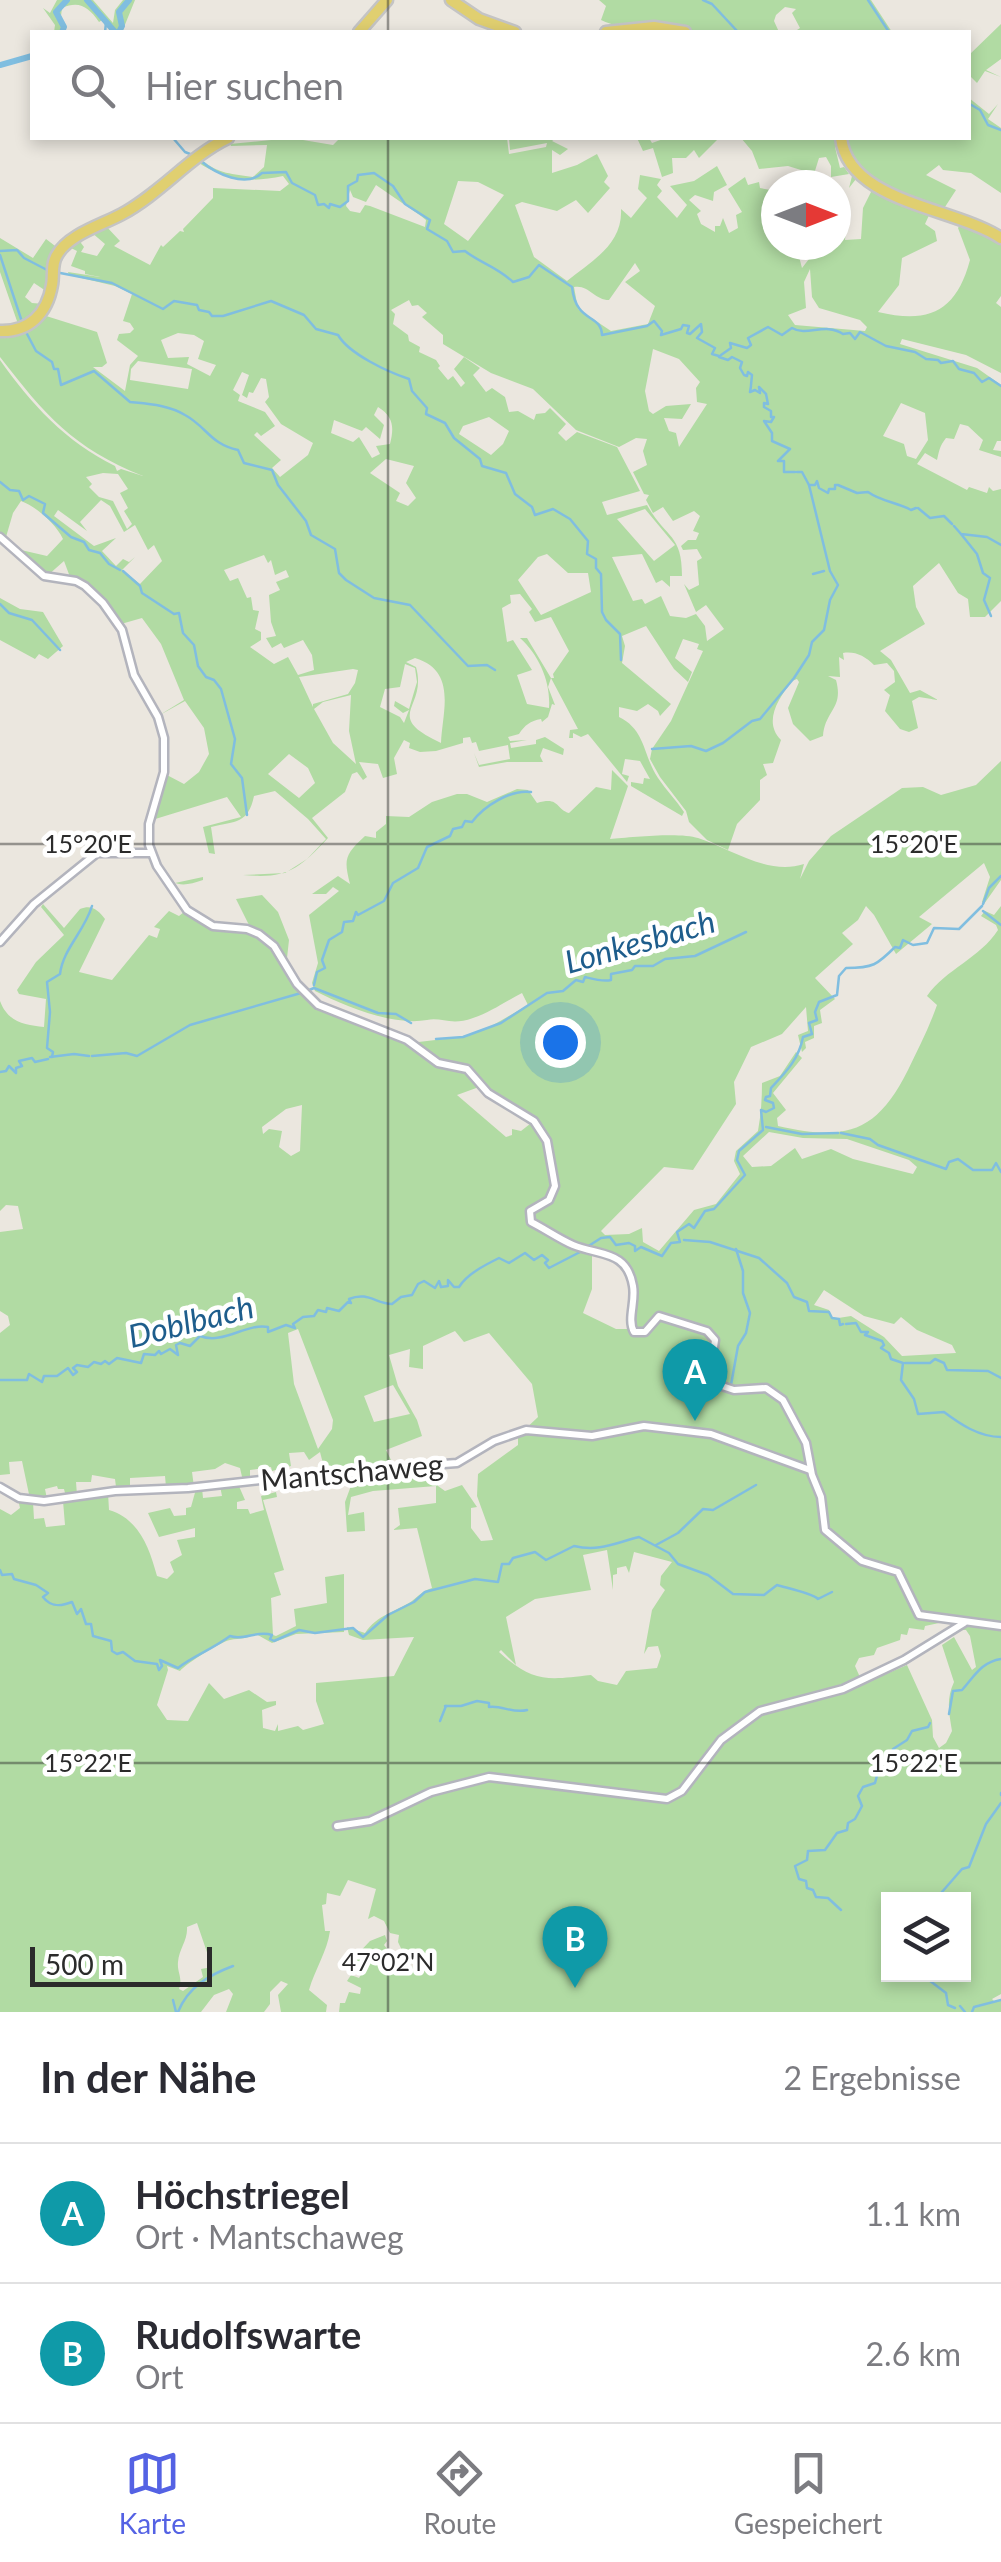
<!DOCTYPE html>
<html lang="de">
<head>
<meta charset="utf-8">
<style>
	body { margin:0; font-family:Lato,sans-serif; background:#f2f2f3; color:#2b2b33 }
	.controls { position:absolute; right:30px; bottom:30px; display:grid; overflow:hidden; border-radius:0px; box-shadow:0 5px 15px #0003 }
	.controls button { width:90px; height:90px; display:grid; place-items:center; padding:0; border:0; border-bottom:2px solid #e1e1e2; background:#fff; color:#2b2b33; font:50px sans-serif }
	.compass { position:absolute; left:761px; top:170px; width:90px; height:90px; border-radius:50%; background:#fff; box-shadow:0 5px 15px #0003; rotate:90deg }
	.scale { position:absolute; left:30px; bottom:25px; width:182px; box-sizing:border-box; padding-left:10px; border:5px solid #2b2b2b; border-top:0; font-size:28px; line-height:35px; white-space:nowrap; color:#2b2b2b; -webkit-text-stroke:8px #fff; paint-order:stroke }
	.you { position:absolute; left:560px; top:1042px; width:35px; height:35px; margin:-25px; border:8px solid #fff; border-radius:50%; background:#1a73e8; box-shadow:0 0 0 15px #1a73e833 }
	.badge { display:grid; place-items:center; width:65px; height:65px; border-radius:50%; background:#5462e4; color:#fff; font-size:32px; font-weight:700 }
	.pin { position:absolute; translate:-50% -82px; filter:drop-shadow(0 2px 5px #0008) }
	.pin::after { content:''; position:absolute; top:52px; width:35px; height:30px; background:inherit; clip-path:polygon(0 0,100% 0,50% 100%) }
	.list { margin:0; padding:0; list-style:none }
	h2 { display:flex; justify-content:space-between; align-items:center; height:130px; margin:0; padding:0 40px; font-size:42px }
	h2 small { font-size:32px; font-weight:400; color:#7c7c81 }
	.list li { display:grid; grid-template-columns:65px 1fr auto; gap:30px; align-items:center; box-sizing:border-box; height:140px; padding:0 40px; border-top:2px solid #e1e1e2 }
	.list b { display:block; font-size:38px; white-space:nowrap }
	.list p { margin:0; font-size:32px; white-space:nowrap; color:#7c7c81 }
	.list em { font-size:32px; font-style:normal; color:#7c7c81 }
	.icon { flex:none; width:55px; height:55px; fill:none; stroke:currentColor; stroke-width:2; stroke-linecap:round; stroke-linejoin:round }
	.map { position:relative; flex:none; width:1001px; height:2012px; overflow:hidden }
	.search { position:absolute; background:#fff; box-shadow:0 5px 15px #0003; left:30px; right:30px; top:30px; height:110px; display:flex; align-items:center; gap:25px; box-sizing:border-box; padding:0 35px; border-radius:0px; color:#7c7c81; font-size:38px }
	.sheet { height:410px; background:#fff }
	nav { display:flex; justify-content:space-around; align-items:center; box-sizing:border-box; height:140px; border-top:2px solid #e1e1e2; background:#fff; font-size:28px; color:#7c7c81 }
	nav a { display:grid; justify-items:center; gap:5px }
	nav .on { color:#5462e4 }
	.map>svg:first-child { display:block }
	.green { fill:#b1dba3; fill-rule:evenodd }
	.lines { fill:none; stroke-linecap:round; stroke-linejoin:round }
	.stream { stroke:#80bee0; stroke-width:2.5 }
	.river { stroke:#80bee0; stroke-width:6 }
	.minor-casing { stroke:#b3b4bd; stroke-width:11 }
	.major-casing { stroke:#c4c4c4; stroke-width:15 }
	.minor { stroke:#fff; stroke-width:6 }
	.major { stroke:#e0cf70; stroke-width:10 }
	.ticks { fill:none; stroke:#2b2b2b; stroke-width:2.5; stroke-opacity:0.45 }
	.labels { text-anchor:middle; stroke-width:9; stroke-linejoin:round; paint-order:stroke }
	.street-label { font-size:30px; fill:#2b2b2b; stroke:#fff }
	.water-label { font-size:32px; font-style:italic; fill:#1e5d8c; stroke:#fff }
	.ticks-label { font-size:25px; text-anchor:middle; fill:#2b2b2b; stroke:#fff; stroke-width:9; stroke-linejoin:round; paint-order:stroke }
</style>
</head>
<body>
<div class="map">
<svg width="1001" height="2012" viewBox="0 0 1001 2012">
	<rect width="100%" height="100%" fill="#ebe7df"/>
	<!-- green -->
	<g class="green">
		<path d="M57 0H93L113 23 115 10 123 0H135L122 32H109L110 24 104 19 99 22C89 7 79 0 62 8L61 16 65 27 61 32H54L55 25 43 8 50 13Z"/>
		<path d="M599 0H871L892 32H794L800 28 792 13 796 9 785 7 776 15 774 21 779 32C737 33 636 37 601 20L606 6Z"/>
		<polygon points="1001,24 1001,59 986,70 1001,77 985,71 977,83 969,75 969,55"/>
		<polygon points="969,98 989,114 998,104 988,119 1001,128 1001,193 971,173 943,170 939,165 926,175 956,190 943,210 893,191 856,171 843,138 968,138"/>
		<path d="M291 138 333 145 340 138H507L509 154 546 147 547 143 510 150 509 138H556L552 141 568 149 560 155 552 150V173L577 165 597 154 608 176 604 182 610 188 588 213 576 200 557 211 522 202 515 205 534 257 567 281C592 261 623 244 621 209L631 218 647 198 638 189 640 175 661 179 657 185 662 191 657 197 677 218 687 205 670 186 694 181 717 166 727 185 714 192 713 201 695 195 689 200 701 211 697 214 701 224 715 232V226H720L723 218 729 233 738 228 736 215 742 212 728 189 745 177 748 185 759 182 760 188 776 191V245H796L802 268 809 259 807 245H836V190L841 193 842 219 847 220 845 240 861 239 863 208 872 190 856 179 849 188 852 176 931 211 925 224 935 231 937 241 902 258 899 285 878 312C929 324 956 312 970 260L958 228 962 221 1001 239V296L996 303 1001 307V373L966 355 902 339 900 344 977 368 1001 385V441H997L993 450 1001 451V457L979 450 983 440 968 426 960 424 954 439 946 438C939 447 939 452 937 460L925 453 917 464 967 490 969 487 987 493 989 487 993 491 1001 489V601L985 617H970L968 599 958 593 939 563 913 586 916 607 925 624 880 651 891 660 910 693 920 690 938 700 919 697 912 701 918 728 909 732 900 729 885 711 890 695 884 690 895 682 894 671 887 663 874 665C865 656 855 651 843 653L844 660 839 657 840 677 828 676 836 680C844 709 825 710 823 736L810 741 793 724 788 708 799 682 797 679 792 681C778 699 763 722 781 740L773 763 763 764 767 775 760 780V800L737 824 728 850 707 840 689 822 686 811 660 777 650 759 652 749 671 721 703 651 697 649 699 644 683 639 675 658 692 672 688 682 674 669 646 626 622 636 625 646 622 663 671 704 660 716 658 711 648 704 637 711 619 707V717C646 730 643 756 658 778 666 790 676 800 684 812L682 816 631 786V782L643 784 644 778 650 779 640 761 625 759 622 774 629 776 627 782 588 734 581 737 573 733V738H569L570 730 578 729 551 678 548 687 555 705 552 704 548 717 542 722 541 719C530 721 525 725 519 734L508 737 510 741 527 740 510 743 511 748 536 744V740L545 737 564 749 563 755 543 748 540 756 543 762H507L479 767 474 753 479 765 510 759 508 745 479 751 476 742 472 743 470 737 463 738V743L436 751 420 752 409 748 410 743 404 740 394 758 397 774 383 778 378 764 359 762 367 777 363 780 357 772 352 774 345 792 312 818 328 838C298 870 287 879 243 875L285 873 307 859 326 839 308 819 275 791 254 796C248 824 236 821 211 827L215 854 209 853 203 827 241 817 227 797 152 820C149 847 157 864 175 883L203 877V880C185 886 175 888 162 872 138 840 157 807 165 774L184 784 199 772 209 754 204 728 185 701 158 716 184 700 161 644 142 618 121 624 92 588 70 577 64 561 47 576 0 535V360C31 404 66 442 115 466L117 471 121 469 143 476C73 448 45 415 0 357V333L23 331 43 315 97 332 107 363 102 367H93L125 391 130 365 138 356 117 340 119 334 130 333 134 329 130 323 123 321 132 294 115 286 69 275 68 272 100 277 85 274V271L71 266 77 251 67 246 83 236 81 243 84 247 81 252 97 256 105 244 91 232 105 225 120 241 114 246 150 265 161 245 163 247 180 231 184 232 183 229 213 198V188L280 191 289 184 283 176C251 183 225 181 196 161L211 149 202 160C218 174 233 174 253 177L264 167 267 145 231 146 230 144ZM458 181 478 182 504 195 468 241 444 224ZM376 185 421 216 426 220 425 227 370 206 365 205 360 213 350 211 346 206 350 190 353 197 366 202ZM635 263 640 271 625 282 655 306 648 324 611 331 578 309 574 287C588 284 595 300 609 300ZM810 269 812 297 819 308 860 320 867 327 865 331 795 325 788 315 806 308 804 282ZM409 300 412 306 418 305 427 313 422 317 443 335V344L491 373 533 389 576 430 619 447 636 438 647 439 643 451 647 465 633 472 644 494 649 495 646 500 653 513 663 507 673 521 694 511 700 516 693 531 699 533 696 540H688L681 546 683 550 697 549 702 558 697 561 699 585 689 590 684 584 696 612 706 605 724 629 707 641 705 626 696 614 686 618 670 616 661 596 645 604 642 599 633 601 612 557 642 554 656 583 662 580 670 587V576H682C682 533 666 539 647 505L607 515 602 502 640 491 617 447 577 432 566 441 558 433 566 424 550 408 545 413 536 414 534 420 518 411 509 412 505 397 492 388 486 392 473 375 480 368 464 357 454 369 465 383 461 387 453 376 448 380 438 368 440 366 436 360 419 352 420 347 409 341 408 335 393 324 395 314 391 310ZM178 333 194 335 204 341 198 359 216 365 210 376 187 364 189 357 168 358 161 340ZM653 349 679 359 700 382 696 388 697 402 707 404 679 447 676 433 669 431 664 418 682 419 691 404 666 406 653 414 649 411 645 391ZM138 361 192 369 188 389 130 380 131 369ZM242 372 249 375 242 395 247 398 249 392 253 393 261 378 266 379 269 397 265 402 281 424 313 443 308 455 280 477 272 468 281 460 254 435 257 432 261 436 275 426 265 412 238 401 240 395 233 390ZM901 403 925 413 928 440 916 459 907 456 904 444 883 436ZM378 407C394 417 394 428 390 444L376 446 380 454 372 458 359 437 353 442 331 433 334 420 362 431 366 427 380 439 384 425 374 415ZM489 417 509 431 503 444 491 455 459 434 463 426ZM386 459 414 466 406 483 416 498 408 506 396 501 400 493 370 473ZM103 473 118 474 128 489 120 493 128 508 124 511 132 524 127 529 113 501 99 497 89 487 92 484 86 477ZM101 500 110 506 124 532 135 525 148 550 154 545 162 561 140 584 122 570 135 557 129 562 123 559 116 566 102 551 116 538 94 546 54 516 58 510 87 531 80 522ZM21 501C37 507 56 524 63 539L47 556 21 550 6 537 13 513ZM645 509 675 545 654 561 617 519ZM547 554 568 573H588L591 592 541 615 518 580 538 557ZM264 555 268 563 271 560 275 575 286 570 289 577 276 582 280 590 269 595 271 622 276 636 266 638 272 648 281 643 284 648 303 640 312 655 314 670 298 675 288 657 274 664 250 647 261 640V632L255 629 259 611 253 610 251 597 247 598 238 578 230 581 224 570ZM520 594 532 609 529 612 535 622 551 617 569 651 553 674 554 678H551L527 638H520C539 655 551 682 549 708L527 704 517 675 532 670 513 640 507 642 502 608 511 603 510 595ZM415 658C458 671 442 713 441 743 381 715 428 709 416 667L406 662ZM405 664 415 668 417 682 409 709 395 701 394 706 403 713 409 710 404 723 400 717 380 707 385 689 400 687ZM353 669 358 670 355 683 348 694 313 704V707L299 677ZM351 695 349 731 356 764 333 743 314 709 323 702ZM289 754 308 768 315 783 299 798 268 774Z"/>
		<polygon points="637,138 649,138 652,143 666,138 719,138 699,158 694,150 686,158 672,158 673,173 662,177 653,148 643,151"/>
		<polygon points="741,138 840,138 840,147 835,147 840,168 844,167 849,174 831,177 831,166 826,157 819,158 814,174 788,166 759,169 752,151"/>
		<polygon points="0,238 33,258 46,239 59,249 52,263 47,265 52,267 49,293 34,283 25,297 32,303 44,304 30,323 0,329 0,326 18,324 0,272"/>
		<polygon points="0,598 20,609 43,612 63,646 48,659 39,654 35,659 0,640"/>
		<path d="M1001 761V880L984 904 982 902 990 877 984 863 919 917 932 924 896 954 874 915 866 906 858 920 842 933 853 944 815 978 835 999 820 1010 822 1023 814 1026V1038L805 1042 806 1048 802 1052 798 1035 808 1031 806 1007 782 1034 751 1047 734 1082 736 1104 693 1170 664 1167 601 1231 605 1235 629 1234 642 1228 643 1242 659 1251 694 1210 716 1204 740 1174 734 1161 736 1151 758 1131C761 1114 762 1099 762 1083L780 1076 796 1052 802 1058 773 1093 786 1110 777 1118 778 1126C845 1141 876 1134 908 1070 918 1049 929 1028 937 1005L927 996C946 969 980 958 998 930L996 925 981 916 985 911 994 915 1001 906V1624L944 1616 939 1623 925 1626 924 1630 909 1628 907 1635 901 1634 900 1640 877 1648 874 1655 859 1658 855 1666 863 1684 907 1665 932 1720 933 1737 939 1748 946 1743 952 1731C949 1713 946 1699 954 1682L942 1645 954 1637 972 1670 976 1667 970 1636 966 1630H955L968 1623 1001 1628V1994L992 1999 995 2002 1001 1999V2012H339L340 2003H345L349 1992 360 1994 361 1988 347 1981 351 1975 359 1978 362 1973 350 1962 370 1941 385 1935 387 1941 384 1945 393 1956 401 1952 405 1961 413 1968 415 1964 408 1963 398 1942 399 1935 390 1933 384 1921 374 1916 368 1919 376 1889 348 1880 340 1896 327 1893 326 1904 322 1905 325 1931H330C327 1952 315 1969 309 1990L327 2005 326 2012H281L278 1995 288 1984 281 1981 270 1992V2004L264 2012H226L233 1994 229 1989 214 1995 201 2012H0V1509L11 1515 20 1508 18 1499 33 1502 34 1519 44 1518 46 1527 65 1525 63 1501 108 1493 109 1510C139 1519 149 1547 157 1576L167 1579 174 1572 170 1562 182 1555 177 1540 195 1537V1528L159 1537 148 1513 170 1508 174 1516 186 1515V1508L191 1507 196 1489 202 1488 203 1498 222 1496 220 1486 238 1484 245 1500 237 1502V1509H248L250 1514 264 1510 261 1496 276 1492 277 1497 263 1500 284 1570 274 1573 281 1595 271 1598 273 1635 276 1636 296 1626 294 1609 327 1603 325 1577 344 1574V1632L296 1634 272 1643 256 1634C246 1639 241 1638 230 1640 220 1642 187 1663 180 1671L167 1666 168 1670 157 1705 167 1720 188 1721 209 1683 224 1699 249 1690 267 1702 276 1701V1705L262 1710 263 1728 275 1731 278 1724V1731L298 1726 303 1730 324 1724 316 1701V1683L394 1676 414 1637 363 1640 349 1635 347 1627 365 1633C377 1615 395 1612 412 1601 420 1595 422 1591 432 1588L417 1528 393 1530 400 1525 398 1508 436 1503V1486L373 1491 351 1497 348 1515 364 1512 365 1531 347 1532 345 1502 355 1475 440 1465 438 1486 445 1491 462 1485 477 1507 471 1508V1528L481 1541 493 1540 477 1496 478 1474 518 1445V1436L538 1417 532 1384 489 1333 464 1342 455 1331 423 1346V1369L409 1367 410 1349 389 1355 398 1386 417 1420 422 1436 386 1450 394 1466 327 1479 320 1452 309 1460 304 1452 289 1453 291 1466 272 1471 271 1467 250 1470V1481H243L240 1468 225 1463 215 1469 192 1472 194 1487H166L165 1476 130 1478V1486L116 1487 115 1479 92 1475 91 1482H76L77 1495 66 1497 64 1489H58L57 1486 45 1489 47 1499H30L22 1461 9 1462 10 1474 0 1475V1333L10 1325 8 1316 0 1311V1232L23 1229 18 1206 6 1205 0 1211V1001C8 1023 26 1025 44 1027L46 999 19 994 17 990 36 962 64 935 41 907 43 904 64 928 80 909C92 904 98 910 105 919L79 972 112 980 149 935 157 938 160 929 154 927 169 911 179 916 184 912C206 926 223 933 249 925L236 899 262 895 278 912 289 940 287 958 299 988 316 1005 410 1043 461 1037 488 1028 528 1005 522 993C506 1001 491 1012 473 1018 451 1026 442 1017 427 1020 394 1026 346 1007 315 991L312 983 318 963 309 915 339 891 333 887 326 894H312L338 876 350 884C344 860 344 855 365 836L376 838V832L386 824V816L409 817 432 802 457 794H467L487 802 517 789 528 790 537 803C560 796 555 809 569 813L596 787 611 790 612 770 628 786 610 839C630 837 681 832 698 838 730 848 767 876 804 864L800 879 809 861 831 836 902 788 923 787 941 795 976 785ZM479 1087 535 1120 521 1131 512 1129V1135L506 1137 457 1095ZM302 1105 300 1151 291 1156 279 1147 282 1131 269 1129 263 1134 262 1127 286 1109ZM769 1132 803 1138 847 1139 909 1160 917 1167 913 1174 853 1159 831 1149 802 1159 795 1148 771 1166 752 1167 743 1156ZM589 1249 610 1253 622 1259 636 1299 632 1329H616L583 1313 592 1289V1252ZM824 1290 864 1316 894 1324 901 1317 917 1330 952 1345 956 1353 902 1356 884 1337 851 1316 832 1319 829 1310 814 1305ZM298 1329 333 1420 332 1429 318 1449 294 1384 288 1333ZM393 1385 410 1414 374 1422 364 1396ZM607 1550 613 1590V1575L617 1574V1568L626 1566 629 1573 634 1552 672 1562 661 1576 660 1585 665 1590 652 1610 644 1654 648 1647 658 1646 661 1656 657 1668 626 1671 617 1685 598 1681 591 1675C547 1680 533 1683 499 1652L501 1650 516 1665 506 1617 535 1599 591 1590 583 1555ZM888 1900H964V1974H888ZM197 1923 212 1967 201 1969 203 1977 183 1991 179 1989C183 1977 177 1973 178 1962 179 1949 188 1940 187 1927Z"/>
	</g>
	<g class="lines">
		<!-- stream -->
		<g class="stream">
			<polyline points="703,0 712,4 738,32"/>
			<polyline points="868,0 889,32"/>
			<polyline points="105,32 106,23"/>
			<polyline points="915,32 922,32"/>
			<polyline points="968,103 980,110 988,125 1001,130"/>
			<polyline points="173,138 185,152 195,156"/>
			<path d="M201 161C216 174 246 188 262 173L286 172 292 183 315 195 318 205 324 204 329 208 330 204 340 207 348 201V186L357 181 358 175 374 173 393 186 405 204 430 220 427 229 447 241 453 252 465 251C480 263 496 266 513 282L529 277 539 265 572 287C576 324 601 313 602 335L647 326 654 321 662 331 661 335 681 329 683 325 689 326 687 333 690 334 701 324 702 332 697 338 715 348 712 354 719 356"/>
			<polyline points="0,251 17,250 24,258 49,271"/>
			<polyline points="0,255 23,325"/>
			<path d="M55 272 112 283 163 309 174 301 197 305 199 310 209 312 212 316H223L271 301 304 315 316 329 338 335C349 354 388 372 409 379L412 391 427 408 426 414 445 423 454 438 480 459 482 466 506 473 515 494 532 507 535 515 553 509 570 519 588 541 587 554 596 559V568L601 574 602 612 606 620 620 634 621 660"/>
			<path d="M26 332 36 351 52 362 54 369H58L61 385 94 371 130 402C149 404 168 405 185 415 207 427 210 444 238 450L244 463 272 470 278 485 306 521 311 535 335 549 339 573 346 580 374 598 410 605 468 666 487 665 495 670"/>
			<path d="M721 355 731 348 730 343 747 348 751 345 748 338 768 327 782 335 792 328C807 337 825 322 843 334L850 333 855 339 860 332 886 346 915 352 926 359 938 360 941 363 953 361 959 369 974 373 982 382 989 378 1001 386"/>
			<polyline points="719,357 728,360 732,357 742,362 740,368 744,375 747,376 748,372 752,375 751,385"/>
			<polyline points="751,386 750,392 755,390 760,393 759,387 766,394 768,404 764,403 764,407 771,411 771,417 774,417 771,422 764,421 772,433 772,441 790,449 778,461 784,461 784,472 795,472"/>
			<path d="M797 472H802L809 485H815L817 481 819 488 828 493 829 489H835V485H838L857 493 868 492C882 502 897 502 911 510L916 508"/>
			<polyline points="0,482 10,490 19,491 23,500 29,496 45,504 43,513 71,537 84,542 89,550 100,553 109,564 120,570"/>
			<polyline points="918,508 930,518 944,516 952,524"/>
			<polyline points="954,526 961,534 987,537 1001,545"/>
			<polyline points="961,534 977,554 983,573 990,578 984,600 991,616"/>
			<polyline points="123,571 140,586 142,593 174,614 179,613 183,633 194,645 198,666 206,677 214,680 221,689 235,739 231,764 242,778 247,815"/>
			<polyline points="813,574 824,571"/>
			<polyline points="0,604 9,613 32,620 60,650"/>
			<polyline points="652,749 691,746 706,751 723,743 752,721 760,719 794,678 809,655 812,642 824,630 830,600 838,585 830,571 809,485"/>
			<polyline points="983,904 989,888 1001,876"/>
			<polyline points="983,911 1001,925"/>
			<path d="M314 985 317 972 325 968 322 960 329 940 342 932 344 922 353 921 356 912 358 915 384 901 393 883 418 868 427 847 450 836 453 829 462 827 465 821 472 822C484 806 511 789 531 792"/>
			<polyline points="307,991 314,988 378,1013 396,1014 411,1023"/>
			<path d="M436 1039 463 1037 501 1023 547 993 563 991 576 980 583 982 585 977C593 979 603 982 611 980V974L632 970 635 966H653L665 959 695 956 746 932"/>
			<polyline points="92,1056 126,1053 137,1056 190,1025 301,993"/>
			<polyline points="50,1057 74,1054 89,1056"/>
			<path d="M52 1057 53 1052 47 1048 50 1012 47 982 60 974C63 949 84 932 92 906"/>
			<polyline points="0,1072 6,1071 9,1066 16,1073 16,1068 22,1066 19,1061 32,1058 35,1062 48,1059"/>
			<polyline points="766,1127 802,1134 838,1133"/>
			<polyline points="841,1133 870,1139 878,1145 946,1169 949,1162 958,1159 973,1170 992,1170 996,1163 1001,1172"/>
			<polyline points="684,1240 710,1242 759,1258 787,1283 794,1297 807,1302 809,1311 829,1312 832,1318 839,1319 840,1325 843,1324"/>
			<path d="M587 1247 601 1238 610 1237 616 1245 629 1243 635 1246V1251L641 1247 662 1256 671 1243 680 1242 677 1232 689 1224 694 1228 705 1211 714 1209 745 1175 737 1160 739 1151 763 1130 761 1110 766 1112 774 1108 773 1103 765 1100 766 1097 770 1096 771 1088C786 1072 799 1059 803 1037L812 1034 809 1023 817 1020 815 1012 819 1002 837 995 839 976 846 968C873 968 877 965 895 947L900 948 903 940 913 945 927 943 934 928 959 929 982 906"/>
			<path d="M846 1324 856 1323 861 1332H868L865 1335 882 1341 884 1345 881 1348 889 1353 891 1359 903 1363 901 1380 914 1399 918 1414 944 1412C960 1424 979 1437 1001 1437"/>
			<polyline points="905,1363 930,1363 935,1359 944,1363 947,1370 988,1371 1001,1378"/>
			<path d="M0 1380H27L29 1374 42 1382 44 1376H57L68 1368 73 1375 77 1372 73 1368 77 1365 88 1367 94 1362 101 1364 105 1361 109 1364 117 1358 141 1363 144 1354 155 1355 159 1351 161 1354 170 1349 178 1355 176 1345 180 1343 190 1346 200 1336C223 1345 246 1323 268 1327V1332L286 1325 295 1328 293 1324 303 1317 314 1316 318 1310 326 1312 327 1308 339 1311 348 1302 351 1303 349 1299C368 1291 376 1304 392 1304L401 1297 412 1295 418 1284 424 1281 435 1288 439 1281 441 1287 448 1286V1280L454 1287H459C467 1274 485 1265 499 1258L509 1263 525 1253 534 1260 542 1255 548 1260 545 1263 549 1268 582 1251"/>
			<polyline points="731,1385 738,1346 746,1333 750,1313 743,1293 743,1271 736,1249"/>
			<polyline points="656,1545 678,1533 703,1509 713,1510 756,1485"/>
			<path d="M0 1570 2 1575 12 1574 14 1579 36 1585 48 1593 43 1597C51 1608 62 1606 72 1602L77 1614 81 1609 86 1624H91L93 1636 111 1641 112 1651 117 1654 123 1652 135 1661 157 1664 159 1670 162 1666 160 1660 178 1668C191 1657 213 1649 230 1636 245 1641 256 1630 272 1635L270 1639 274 1641 299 1630 315 1633 353 1628 363 1637 388 1615 414 1602 425 1592 475 1579 498 1582 502 1564H509L513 1558 535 1552 546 1560 574 1546C599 1552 615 1543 639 1537L669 1553 678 1564 708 1575 733 1594 764 1595 777 1585C787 1588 812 1593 818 1599L832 1592"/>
			<path d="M445 1706H461L477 1701 489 1703V1707C502 1705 513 1714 527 1710"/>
			<path d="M949 1714 953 1691 962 1690C974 1677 981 1662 1001 1659"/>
			<polyline points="440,1721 446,1706"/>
			<polyline points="1001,1793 1001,1795"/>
			<polyline points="935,1900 962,1869 969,1867 986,1824 1001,1803"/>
			<polyline points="841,1910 828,1898 816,1897 813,1890 807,1888 806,1881 799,1879 795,1866 807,1860 808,1851 825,1850 837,1833 847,1830 848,1823 855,1819 862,1806 858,1796 863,1787 875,1783 879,1768 888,1771 890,1764 900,1760 893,1749 907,1740 912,1731 928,1727 930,1723"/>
			<polyline points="921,1974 946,1993 948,2005 955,2008"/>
			<polyline points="173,2000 176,2012"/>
			<polyline points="960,2006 965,2012"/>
			<path d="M178 2012C188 1987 209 1975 233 1966"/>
			<polyline points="972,2012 974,2007 1001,2000"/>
		</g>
		<!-- river -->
		<g class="river">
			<polyline points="87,0 115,32"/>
			<polyline points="62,32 64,27 56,12 67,0"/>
			<polyline points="119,32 122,26 119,12 129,0"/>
			<polyline points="0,65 32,56"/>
		</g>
		<defs>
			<g id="minor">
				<path d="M0 537 44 576 76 581 85 586 103 603 122 630 134 675 158 717 164 738V772L149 824V845L157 866 187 910 213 926 247 929 259 934 274 946 297 984 318 1005 407 1040 438 1063 467 1069 488 1093 534 1121 547 1141 555 1186 549 1200 530 1211 531 1222C545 1229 559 1239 573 1245 600 1256 627 1250 633 1286 636 1302 627 1319 634 1332H645L659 1316 707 1331 715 1340 711 1369 716 1384 734 1390 766 1388 783 1400 806 1443 812 1475 821 1497 825 1530 862 1561 898 1572 919 1615 1001 1626"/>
				<polyline points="0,942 34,904 97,853 151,853"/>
				<polyline points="0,1487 19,1498 44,1501 115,1491 188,1488 269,1479 306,1482 375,1469 457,1463 494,1441 526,1430 592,1436 644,1426 711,1434 810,1470"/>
				<polyline points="337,1826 370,1821 431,1792 489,1777 667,1799 682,1791 721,1740 760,1711 843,1689 904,1660 964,1623"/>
			</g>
			<g id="major">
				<polyline points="451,0 479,19 515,32"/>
				<polyline points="359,32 387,0"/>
				<polyline points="606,32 654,27 685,32"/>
				<path d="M841 138C849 203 954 207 1001 238"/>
				<path d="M0 331C29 332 47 314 52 285 54 275 51 264 57 255 69 234 102 225 122 214 161 193 190 156 228 138"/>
			</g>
		</defs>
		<!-- minor casing -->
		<use href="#minor" class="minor-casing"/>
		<!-- major casing -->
		<use href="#major" class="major-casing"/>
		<!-- minor -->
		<use href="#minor" class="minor"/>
		<!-- major -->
		<use href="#major" class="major"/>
	</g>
	<!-- ticks -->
	<path class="ticks" d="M388 0V32M388 138V2012M0 844H1001M0 1763H1001"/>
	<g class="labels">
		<!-- street labels -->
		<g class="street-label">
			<text transform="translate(352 1473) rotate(-5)" y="10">Mantschaweg</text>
		</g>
		<!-- water labels -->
		<g class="water-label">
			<text transform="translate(640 942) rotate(-16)" y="11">Lonkesbach</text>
			<text transform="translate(191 1322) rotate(-14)" y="11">Doblbach</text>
		</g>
	</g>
	<g class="ticks-label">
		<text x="914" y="853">15°20'E</text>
		<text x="88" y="853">15°20'E</text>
		<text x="88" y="1772">15°22'E</text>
		<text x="914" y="1772">15°22'E</text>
		<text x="388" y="1971">47°02'N</text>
	</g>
</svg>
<div class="controls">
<button><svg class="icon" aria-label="layers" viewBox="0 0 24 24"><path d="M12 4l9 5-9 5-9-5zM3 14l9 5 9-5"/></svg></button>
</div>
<svg class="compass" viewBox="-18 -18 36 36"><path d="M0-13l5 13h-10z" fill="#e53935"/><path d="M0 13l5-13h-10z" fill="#7c7c81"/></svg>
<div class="scale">500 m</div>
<div class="you"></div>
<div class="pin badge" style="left:695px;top:1421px;background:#0f9aa8">A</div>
<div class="pin badge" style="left:575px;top:1988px;background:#0f9aa8">B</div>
<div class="search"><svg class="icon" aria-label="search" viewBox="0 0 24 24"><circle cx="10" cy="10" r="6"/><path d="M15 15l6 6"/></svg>Hier suchen</div>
</div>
<section class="sheet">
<h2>In der Nähe<small>2 Ergebnisse</small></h2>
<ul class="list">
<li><span class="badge" style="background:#0f9aa8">A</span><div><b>Höchstriegel</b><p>Ort · Mantschaweg</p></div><em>1.1 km</em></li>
<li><span class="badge" style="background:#0f9aa8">B</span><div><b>Rudolfswarte</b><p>Ort</p></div><em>2.6 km</em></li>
</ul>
</section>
<nav>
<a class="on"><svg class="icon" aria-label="map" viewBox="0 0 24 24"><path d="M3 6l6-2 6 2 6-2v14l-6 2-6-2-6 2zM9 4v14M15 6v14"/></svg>Karte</a>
<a><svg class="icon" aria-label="directions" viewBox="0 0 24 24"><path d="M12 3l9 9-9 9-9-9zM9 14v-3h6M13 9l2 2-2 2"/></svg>Route</a>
<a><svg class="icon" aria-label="saved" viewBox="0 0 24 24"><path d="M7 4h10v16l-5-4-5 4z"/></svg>Gespeichert</a>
</nav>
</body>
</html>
